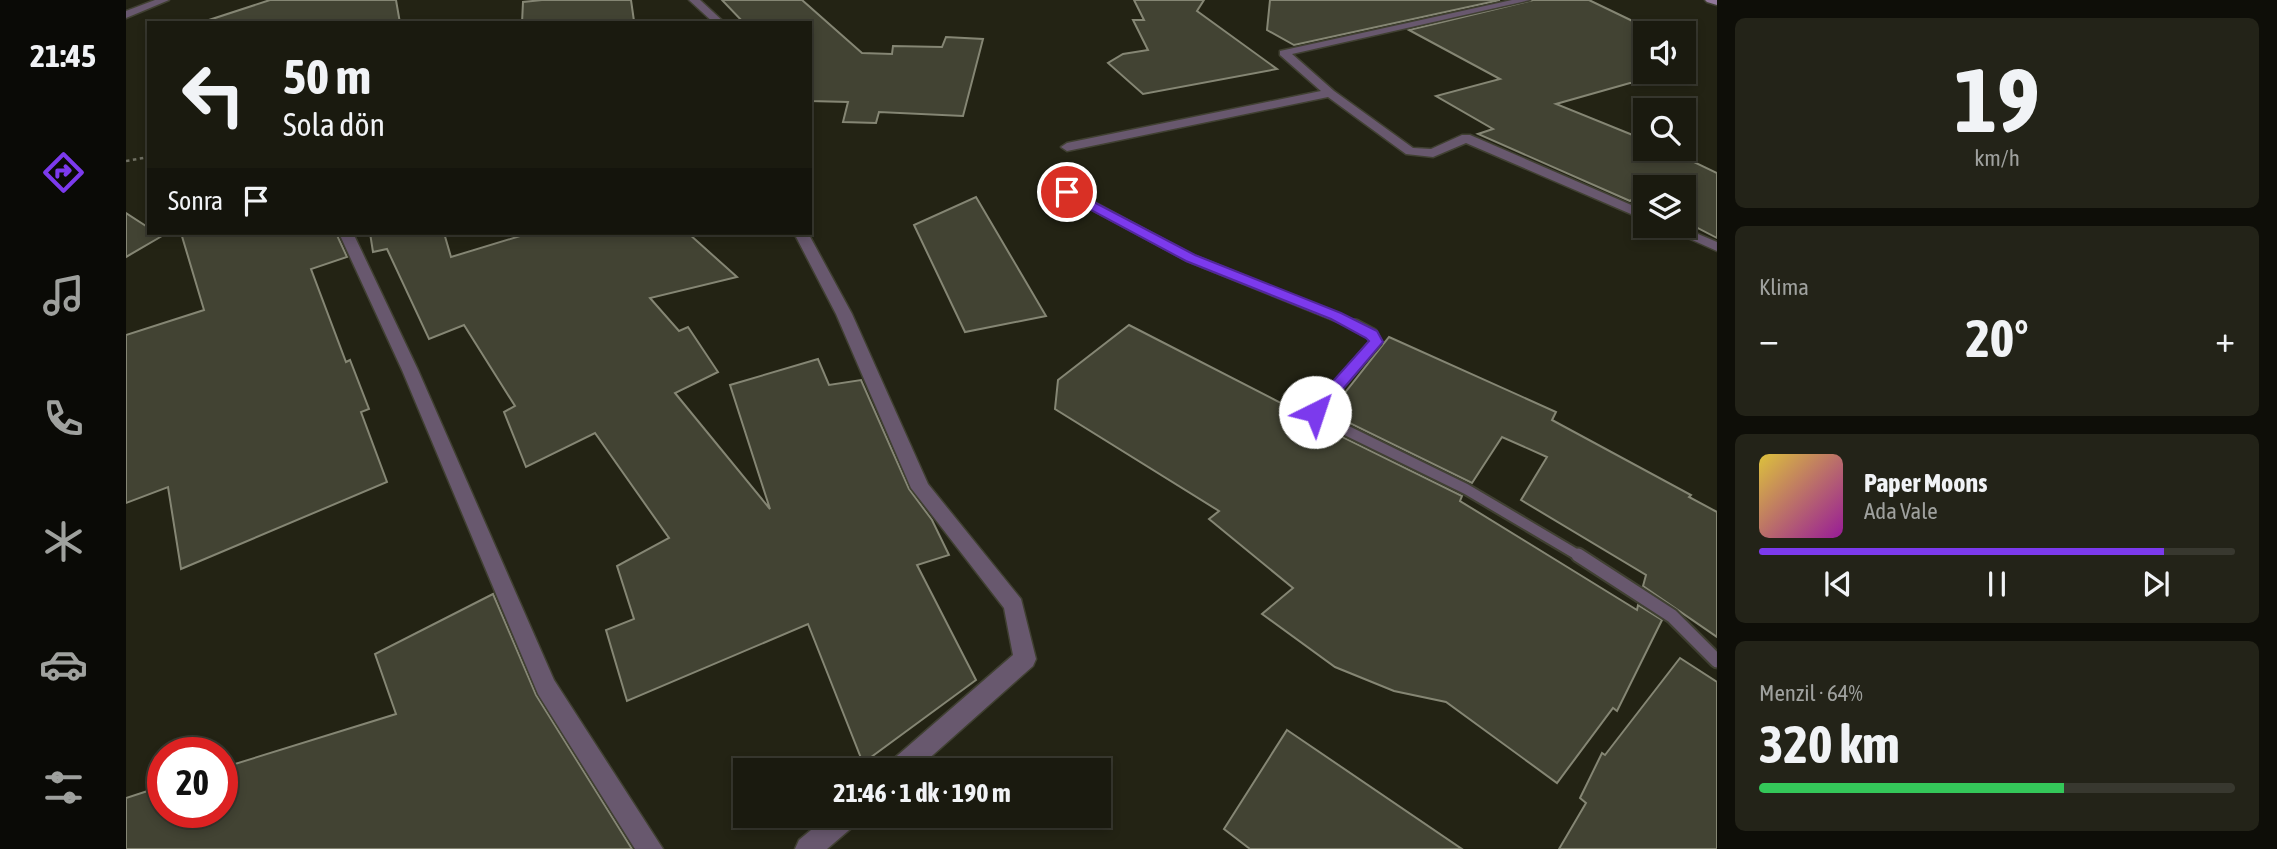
<!DOCTYPE html>
<html lang="tr">
<head>
<meta charset="utf-8">
<style>
  :root { --surface:#1a1a0f; --page:#232318; --text:#f1f3f6; --muted:#9fa19e; --line:#38382f; --accent:#7c3aed }
  body { margin:0; font-family:"Asap Condensed",sans-serif; background:var(--page); color:var(--text); height:100vh; display:flex; flex-direction:column; font-size:26px; white-space:nowrap }
  * { box-sizing:border-box; margin:0 }
  p { font-size:23px; color:var(--muted) }
  .icon { flex:none; width:38px; height:38px; fill:none; stroke:currentColor; stroke-width:2; stroke-linecap:round; stroke-linejoin:round }
  .map { position:relative; flex:1; overflow:hidden }
  .panel { display:flex; flex-direction:column; gap:18px; padding:18px; background:#0e0e08; width:560px }
  .panel>* { flex:none }
  .guide { position:absolute; left:21px; top:21px; width:665px; height:214px; border-radius:0px; box-shadow:0 4px 10px #0003,0 0 0 2px var(--line); background:#1a1a0f; color:var(--text); overflow:hidden }
  .tools { position:absolute; left:1507px; top:21px; display:grid; gap:14px }
  .tools a { display:grid; place-items:center; width:63px; height:63px; border-radius:0px; background:var(--surface); box-shadow:0 4px 10px #0003,0 0 0 2px var(--line); font-size:35px }
  .speed { position:absolute; left:21px; top:737px; display:flex; gap:14px; font-size:35px; font-weight:700; text-align:center }
  .speed>* { display:grid; place-content:center; width:91px; height:91px; border-radius:50%; background:var(--surface); box-shadow:0 4px 10px #0003,0 0 0 2px var(--line); line-height:1 }
  .speed .limit { border:10px solid #d22; background:#fff; color:#111 }
  .pin { position:absolute; display:grid; place-items:center; width:60px; height:60px; color:#fff; margin:-30px; border:4px solid #fff; border-radius:50%; box-shadow:0 2px 7px #0007 }
  .me { position:absolute; width:77px; margin:-38px; rotate:41deg; stroke-linejoin:round; filter:drop-shadow(0 0 5px #0008) }
  .turn { display:flex; align-items:center; gap:24px; height:147px; padding:0 21px; font-size:32px }
  .turn .icon { width:91px; height:91px; stroke-width:2.5 }
  .turn b { display:block; font-size:49px; line-height:60px }
  .then { display:flex; align-items:center; height:66px; padding:0 21px; background:#0003; gap:14px; font-size:26px }
  .big { font-size:52px; font-weight:700; line-height:1.1 }
  .panel .tile { flex:1; display:flex; flex-direction:column; justify-content:center; gap:10px; min-width:0; padding:0 24px; border-radius:10px; background:var(--page) }
  .panel .dial { align-items:center; gap:0 }
  .dial b { font-size:91px; line-height:1 }
  .song { display:flex; align-items:center; gap:21px }
  .cover { width:84px; height:84px; border-radius:10px; background:linear-gradient(135deg,hsl(50 70% 55%),hsl(300 70% 35%)) }
  .played { height:7px; border-radius:4px; background:linear-gradient(90deg,var(--accent) 85%,var(--line) 85%) }
  .keys { display:flex; justify-content:space-around; direction:ltr }
  .heat { display:flex; justify-content:space-between; align-items:center; font-size:38px; direction:ltr }
  .charge { height:10px; border-radius:5px; background:linear-gradient(90deg,#34c759 64%,var(--line) 0) }
  .trip { position:absolute; left:607px; top:758px; width:378px; height:70px; border-radius:0px; background:var(--surface); box-shadow:0 4px 10px #0003,0 0 0 2px var(--line); font-weight:700; line-height:70px; text-align:center }
  main { display:flex; flex:1; min-height:0 }
  .dock { display:flex; flex-direction:column; width:126px; justify-content:space-around; align-items:center; background:#0a0a06; color:var(--muted) }
  .dock .icon { width:49px; height:49px }
  .dock .current { color:var(--accent) }
  .dock b { font-size:32px; color:var(--text) }
  .map>svg:first-child { display:block }
  .building { fill:#424333; stroke:#858674; stroke-width:2 }
  .lines { fill:none; stroke-linecap:round; stroke-linejoin:round }
  .lane-far2-casing { stroke:#404032; stroke-width:11 }
  .lane-far1-casing { stroke:#404032; stroke-width:14 }
  .lane-casing { stroke:#404032; stroke-width:17 }
  .street-casing { stroke:#404032; stroke-width:3 }
  .secondary-casing { stroke:#404032; stroke-width:3 }
  .path { stroke:#6f6f62; stroke-width:2.5; stroke-dasharray:3.5 3.5; stroke-linecap:butt }
  .lane-far2 { stroke:#68586e; stroke-width:9 }
  .lane-far1 { stroke:#68586e; stroke-width:10 }
  .lane { stroke:#68586e; stroke-width:13 }
  .street { fill:#68586e; fill-rule:evenodd }
  .secondary { fill:#907799; fill-rule:evenodd }
  .route { fill:#7c3aed; stroke:#51269a; stroke-width:2 }
</style>
</head>
<body>
<main>
<nav class="dock">
<b>21:45</b>
<svg class="icon current" aria-label="directions" viewBox="0 0 24 24"><path d="M12 3l9 9-9 9-9-9zM9 14v-3h6M13 9l2 2-2 2"/></svg>
<svg class="icon" aria-label="music" viewBox="0 0 24 24"><path d="M9 18V5l10-2v13"/><circle cx="6" cy="18" r="3"/><circle cx="16" cy="16" r="3"/></svg>
<svg class="icon" aria-label="phone" viewBox="0 0 24 24"><path d="M5 4h4l2 5-3 2q2 4 5 5l2-3 5 2v4C11 20 4 13 5 4z"/></svg>
<svg class="icon" aria-label="climate" viewBox="0 0 24 24"><path d="M12 3v18M4 7l16 10M4 17L20 7"/></svg>
<svg class="icon" aria-label="car" viewBox="0 0 24 24"><path d="M5 17H2v-5l4-1 3-4h7l3 4 3 1v5h-3M9 17h6M6 11h13"/><circle cx="7" cy="17" r="2"/><circle cx="17" cy="17" r="2"/></svg>
<svg class="icon" aria-label="filters" viewBox="0 0 24 24"><path d="M4 7h16M4 17h16"/><circle cx="9" cy="7" r="2"/><circle cx="15" cy="17" r="2"/></svg>
</nav>
<div class="map">
<svg width="1591" height="849" viewBox="0 0 1591 849">
  <rect width="100%" height="100%" fill="#232314"/>
  <!-- building -->
  <g class="building">
    <path d="M144,0H270L274,23H84L83,20Z"/>
    <path d="M416,0H505L508,21L396,23L397,2Z"/>
    <path d="M596,0H676L736,53L766,54L767,46L816,47L820,37L857,39L837,116L753,112L750,123L717,122L722,102L684,101V23H618Z"/>
    <path d="M1008,0H1078L1071,11L1151,69L1017,94L982,63L997,54L1022,50L1007,20H1018Z"/>
    <path d="M1144,0H1374L1168,45L1141,30Z"/>
    <path d="M1407,0H1463L1519,27V83H1504L1430,104L1519,140V149H1541L1591,173V238L1558,221V187H1519V202L1509,197L1504,201L1352,134L1367,129L1310,96L1374,79L1283,30Z"/>
    <path d="M850,197L920,316L839,332L788,225Z"/>
    <path d="M0,213L23,228V233L36,236L0,257Z"/>
    <path d="M55,233H210L221,257L185,269L220,362L224,360L243,409L235,412L261,482L55,569L42,487L0,503V335L78,310Z"/>
    <path d="M244,233H318L325,257L404,233H562L611,277L524,298L553,331L562,327L592,372L549,393L644,509L604,385L692,359L703,385L735,380L783,489L806,520L823,555L791,565L850,680L737,763L682,624L501,701L480,630L508,619L491,566L543,538L469,433L400,467L378,412L389,406L338,325L303,339L261,249L247,252Z"/>
    <path d="M1003,325L1184,418L1190,424L1336,496L1334,501L1511,610L1512,605L1536,620L1491,711L1487,708L1431,783L1320,702L1268,691L1209,667L1136,614L1167,588L1083,519L1093,511L929,409L932,380Z"/>
    <path d="M1263,337L1430,412L1426,420L1565,495L1563,497L1591,512V637L1517,586L1520,575L1395,500L1421,457L1376,437L1346,483L1203,413Z"/>
    <path d="M367,594L410,695L506,849H0V798L37,786V812H96V768L270,714L249,654Z"/>
    <path d="M1554,658L1591,682V849H1433L1460,803L1454,798L1476,753L1479,755Z"/>
    <path d="M1161,730L1336,849H1124L1098,829Z"/>
  </g>
  <g class="lines">
    <!-- lane-far2 casing -->
    <g class="lane-far2-casing">
      <path id="lane-far2" d="M941,192L1064,258L1232,326"/>
    </g>
    <!-- lane-far1 casing -->
    <g class="lane-far1-casing">
      <path id="lane-far1" d="M1229,325L1246,334L1250,342L1189,412L1193,417L1340,489L1455,557"/>
    </g>
    <!-- lane casing -->
    <g class="lane-casing">
      <path id="lane" d="M1452,555L1546,616L1591,661"/>
    </g>
    <!-- street casing -->
    <g class="street-casing">
      <g id="street">
        <path d="M29,0H43L0,18V11Z"/>
        <path d="M563,0H574L599,23H588Z"/>
        <path d="M1386,0H1404L1166,54L1208,91L1287,148L1305,149L1336,135H1344L1519,211V220L1340,143L1307,157L1280,154L1202,97L941,151L935,147L941,143L1195,91L1154,55V51Z"/>
        <path d="M1535,226H1553L1591,242V251Z"/>
        <path d="M213,233H227L292,370L428,680L537,849H509L412,694L276,370Z"/>
        <path d="M668,233H682L726,314L802,484L895,599L910,659L907,666L790,770H760L764,762L887,655L878,608L785,488L710,314Z"/>
        <path d="M702,816H732L729,825L701,849H669L673,840Z"/>
      </g>
    </g>
    <!-- secondary casing -->
    <g class="secondary-casing">
      <path id="secondary" d="M1579,0H1591V5L1581,2Z"/>
    </g>
    <!-- path -->
    <path class="path" d="M0,161L23,157"/>
    <!-- lane-far2 -->
    <use href="#lane-far2" class="lane-far2"/>
    <!-- lane-far1 -->
    <use href="#lane-far1" class="lane-far1"/>
    <!-- lane -->
    <use href="#lane" class="lane"/>
    <!-- street -->
    <use href="#street" class="street"/>
    <!-- secondary -->
    <use href="#secondary" class="secondary"/>
  </g>
  <!-- route -->
  <path class="route" d="M941,188L1069,255L1215,313L1251,331L1257,342L1194,416H1183L1181,412L1183,408L1243,341L1240,338L1205,319L1060,261L937,195V189Z"/>
</svg>
<div class="tools">
<a><svg class="icon" aria-label="sound" viewBox="0 0 24 24"><path d="M4 9h4l5-4v14l-5-4H4zM17 9q2 3 0 6"/></svg></a>
<a><svg class="icon" aria-label="search" viewBox="0 0 24 24"><circle cx="10" cy="10" r="6"/><path d="M15 15l6 6"/></svg></a>
<a><svg class="icon" aria-label="layers" viewBox="0 0 24 24"><path d="M12 4l9 5-9 5-9-5zM3 14l9 5 9-5"/></svg></a>
</div>
<div class="speed"><div class="limit">20</div></div>
<div class="pin" style="left:941px;top:192px;background:#d93025"><svg class="icon" aria-label="arrive" viewBox="0 0 24 24"><path d="M6 21V4h12l-3 4 3 4H6"/></svg></div>
<svg class="me" style="left:1189px;top:412px" viewBox="-20 -20 40 40"><circle r="19" fill="#fff"/><path d="M0-13L10 11 0 6-10 11z" fill="#7c3aed"/></svg>
<div class="trip">21:46 · 1 dk · 190 m</div>
<div class="guide">
<div class="turn"><svg class="icon" aria-label="left" viewBox="0 0 24 24"><path d="M17 20v-9H6M10 6l-5 5 5 5"/></svg><div><b>50 m</b>Sola dön</div></div>
<div class="then">Sonra<svg class="icon" aria-label="arrive" viewBox="0 0 24 24"><path d="M6 21V4h12l-3 4 3 4H6"/></svg></div>
</div>
</div>
<section class="panel">
<div class="tile dial"><b>19</b><p>km/h</p></div>
<div class="tile"><p>Klima</p>
<div class="heat"><a>−</a><b class="big">20°</b><a>+</a></div>
</div>
<div class="tile">
<div class="song"><i class="cover"></i><div><b>Paper Moons</b><p>Ada Vale</p></div></div>
<div class="played"></div>
<div class="keys"><svg class="icon" aria-label="previous" viewBox="0 0 24 24"><path d="M18 5L8 12l10 7zM5 5v14"/></svg><svg class="icon" aria-label="pause" viewBox="0 0 24 24"><path d="M8 5v14M16 5v14"/></svg><svg class="icon" aria-label="next" viewBox="0 0 24 24"><path d="M6 5l10 7-10 7zM19 5v14"/></svg></div>
</div>
<div class="tile"><p>Menzil · 64%</p><b class="big">320 km</b><div class="charge"></div></div>
</section>
</main>
</body>
</html>
